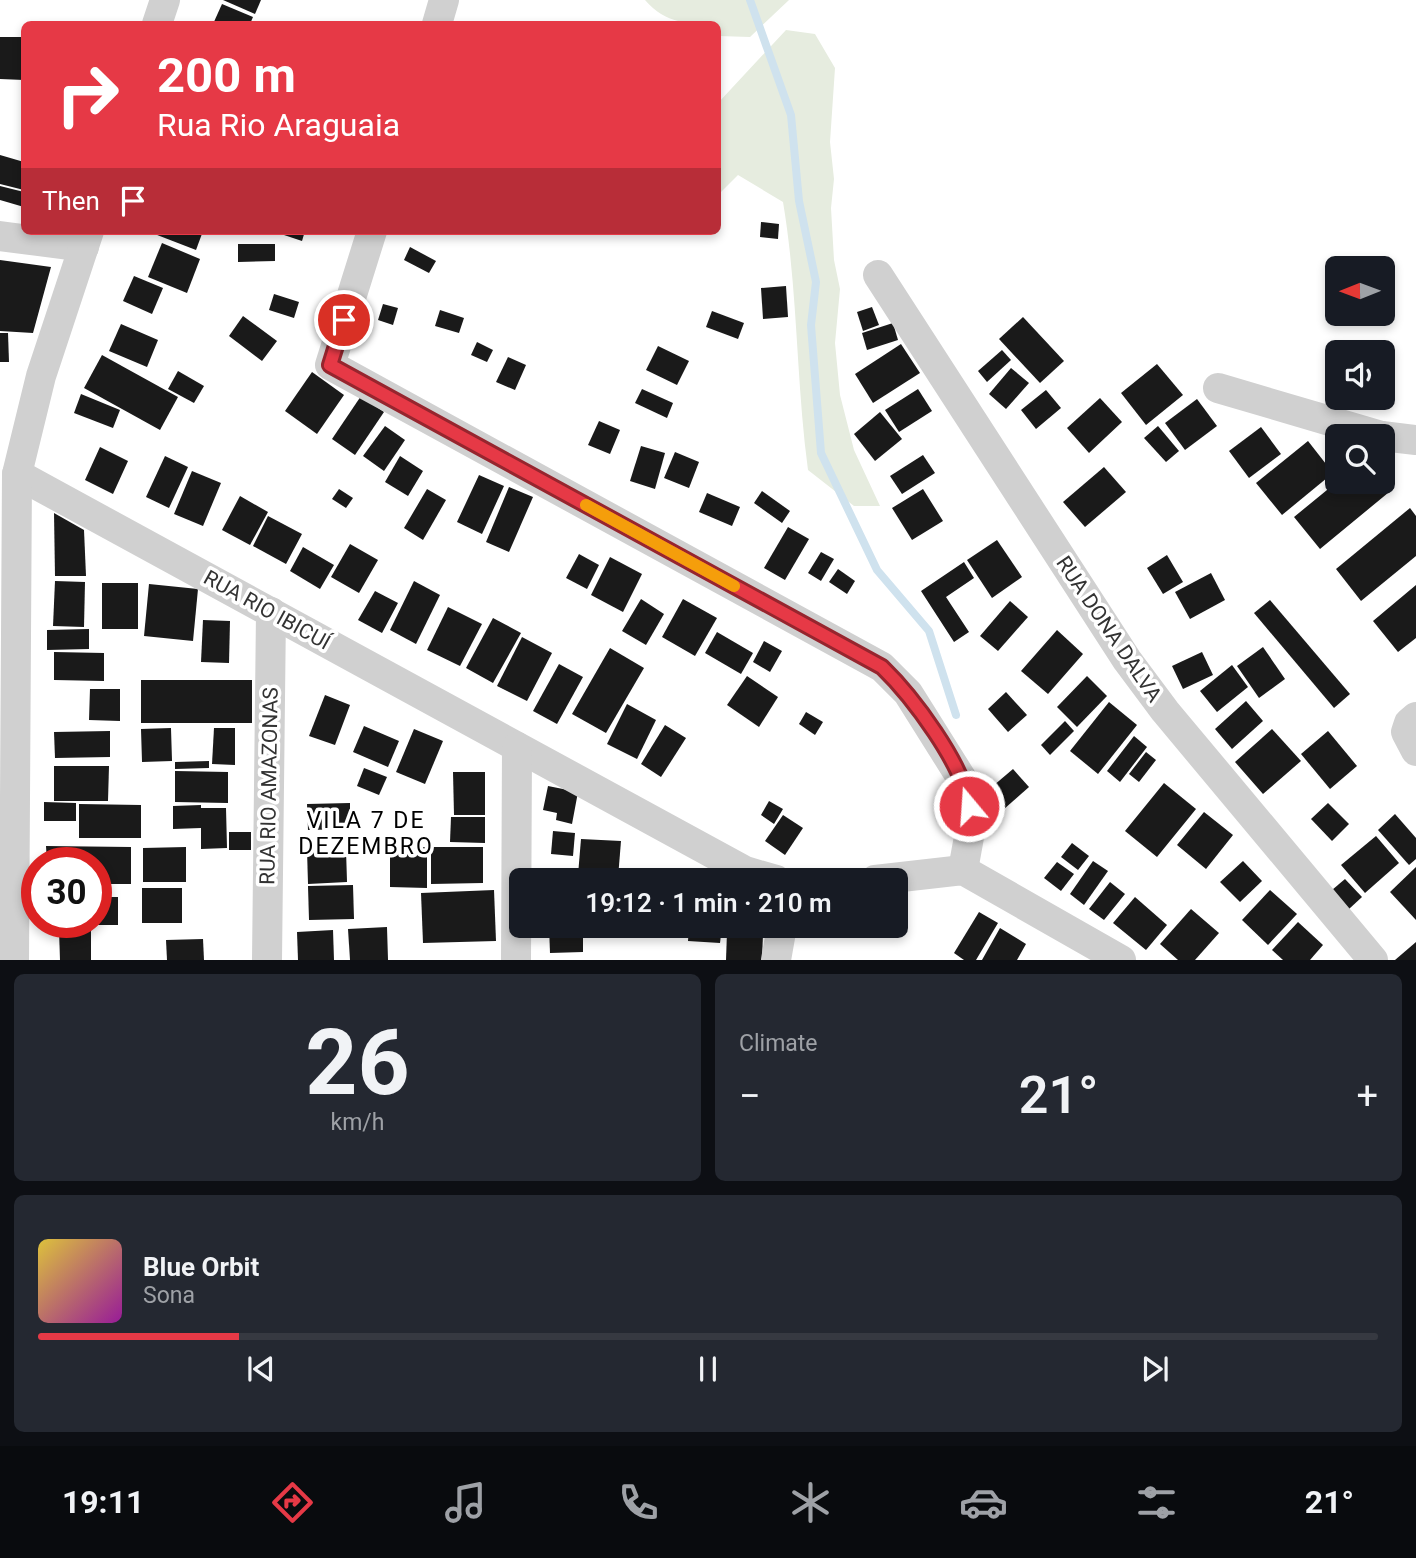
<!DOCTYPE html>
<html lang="en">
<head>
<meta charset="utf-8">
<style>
  :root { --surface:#171b24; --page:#242831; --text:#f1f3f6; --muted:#9ea1a6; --line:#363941; --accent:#e63946 }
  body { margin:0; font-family:Roboto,sans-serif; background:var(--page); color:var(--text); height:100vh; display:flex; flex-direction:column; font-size:26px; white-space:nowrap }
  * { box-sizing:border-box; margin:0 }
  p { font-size:23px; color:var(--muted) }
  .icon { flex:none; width:38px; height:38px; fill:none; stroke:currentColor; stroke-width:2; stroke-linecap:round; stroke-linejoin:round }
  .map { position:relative; height:960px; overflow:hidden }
  .sheet { display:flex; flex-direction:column; gap:14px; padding:14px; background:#0d0f14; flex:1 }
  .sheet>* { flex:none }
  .banner { position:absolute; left:21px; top:21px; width:700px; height:214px; border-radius:10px; box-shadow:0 4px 10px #0003; background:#e63946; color:#fff; overflow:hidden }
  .needle { width:46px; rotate:269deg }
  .buttons { position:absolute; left:1325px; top:256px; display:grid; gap:14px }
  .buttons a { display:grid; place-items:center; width:70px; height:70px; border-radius:10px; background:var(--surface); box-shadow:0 4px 10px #0003; font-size:35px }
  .speed { position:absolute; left:21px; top:847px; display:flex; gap:14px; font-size:35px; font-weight:700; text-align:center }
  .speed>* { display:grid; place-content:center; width:91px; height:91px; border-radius:50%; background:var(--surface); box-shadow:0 4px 10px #0003; line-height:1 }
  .speed .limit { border:10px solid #d22; background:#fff; color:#111 }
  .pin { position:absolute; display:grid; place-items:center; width:60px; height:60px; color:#fff; margin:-30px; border:4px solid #fff; border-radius:50%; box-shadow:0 2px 7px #0007 }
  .me { position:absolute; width:77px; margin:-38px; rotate:342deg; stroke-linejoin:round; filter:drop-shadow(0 0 5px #0008) }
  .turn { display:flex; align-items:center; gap:24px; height:147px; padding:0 21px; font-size:32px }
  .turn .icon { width:91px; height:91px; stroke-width:2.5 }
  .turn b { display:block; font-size:49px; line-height:60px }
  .then { display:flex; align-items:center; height:66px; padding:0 21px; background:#0003; gap:14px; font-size:26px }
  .big { font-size:52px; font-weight:600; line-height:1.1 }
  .sheet .tile { flex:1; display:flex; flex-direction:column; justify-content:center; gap:10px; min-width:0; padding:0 24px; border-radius:10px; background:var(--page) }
  .sheet .dial { align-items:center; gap:0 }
  .dial b { font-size:91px; line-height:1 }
  .song { display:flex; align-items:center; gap:21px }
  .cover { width:84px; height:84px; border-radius:10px; background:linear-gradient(135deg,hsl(50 70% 55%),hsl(300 70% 35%)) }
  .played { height:7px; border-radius:4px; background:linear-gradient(90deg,var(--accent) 15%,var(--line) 15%) }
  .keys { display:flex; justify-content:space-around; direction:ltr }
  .heat { display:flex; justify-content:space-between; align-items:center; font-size:38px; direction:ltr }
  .sheet .tiles { flex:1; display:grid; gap:14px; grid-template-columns:1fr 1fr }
  .tile:last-child { grid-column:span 2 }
  .trip { position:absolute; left:509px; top:868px; width:399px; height:70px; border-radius:10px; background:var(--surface); box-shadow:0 4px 10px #0003; font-weight:600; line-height:70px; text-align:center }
  .dock { display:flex; height:112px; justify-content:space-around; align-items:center; background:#090b0e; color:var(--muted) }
  .dock .icon { width:49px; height:49px }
  .dock .on { color:var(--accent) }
  .dock b { font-size:32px; color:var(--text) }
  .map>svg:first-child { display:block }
  .green { fill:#e6ecdf }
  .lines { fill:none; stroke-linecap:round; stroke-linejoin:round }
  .stream { stroke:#cfe2ee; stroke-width:8 }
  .building { fill:#1a1a1a }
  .minor { stroke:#d0d0d0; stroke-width:30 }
  .route-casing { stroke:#96252e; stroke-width:18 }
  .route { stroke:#e63946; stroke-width:12 }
  .slow { stroke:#f59e0b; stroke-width:12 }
  .labels { text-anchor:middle; stroke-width:7; stroke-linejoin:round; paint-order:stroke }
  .street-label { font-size:21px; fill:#333; stroke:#fff }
  .neighbourhood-label { font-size:23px; letter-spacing:2px; fill:#000; stroke:#fff }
</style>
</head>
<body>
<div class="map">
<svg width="1416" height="960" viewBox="0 0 1416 960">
  <rect width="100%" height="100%" fill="#fff"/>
  <!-- green -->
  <g class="green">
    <path d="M645,0H789L750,37L718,36V24C688,24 666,24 645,0Z"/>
    <path d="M786,30L815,34L835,68L830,142L834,179L831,208L834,260L840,289L835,343L840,395L854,450L880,506H854L808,470C796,381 798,291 783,202L738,175L718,195V103Z"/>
  </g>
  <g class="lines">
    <!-- stream -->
    <path class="stream" d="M750,0L791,115L799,201L816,282L811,325L821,453L877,570L929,631L956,715"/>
  </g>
  <!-- building -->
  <g class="building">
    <path d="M223,0H261L255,14Z"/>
    <path d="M222,4L253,17L250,24H213Z"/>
    <path d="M0,37H24V80L0,79Z"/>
    <path d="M0,155L24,162V190L0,184Z"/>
    <path d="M0,186L24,192V207L0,200Z"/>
    <path d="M761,222L779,224L778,239L760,237Z"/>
    <path d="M153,231H203L196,250L152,233Z"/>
    <path d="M272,231H305L302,241Z"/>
    <path d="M162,243L200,259L187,293L148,277Z"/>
    <path d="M238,244H275V261L238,262Z"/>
    <path d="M410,247L436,261L429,273L404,260Z"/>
    <path d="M0,260L51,267L33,333L0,331Z"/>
    <path d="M134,276L163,288L152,314L123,301Z"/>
    <path d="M786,286L788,317L763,319L761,288Z"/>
    <path d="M274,294L299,302L294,318L269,310Z"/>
    <path d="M383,304L398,308L393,325L378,320Z"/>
    <path d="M872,307L879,325L863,331L857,312Z"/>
    <path d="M440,310L464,318L459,333L435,326Z"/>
    <path d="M712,311L744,323L738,339L706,327Z"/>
    <path d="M243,316L277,341L262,361L229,336Z"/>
    <path d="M1023,317L1064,361L1040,383L999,339Z"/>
    <path d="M893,323L898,340L867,350L862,333Z"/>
    <path d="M121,324L158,340L147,367L109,351Z"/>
    <path d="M0,333H8L9,362H0Z"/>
    <path d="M477,342L493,350L487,362L471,355Z"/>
    <path d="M901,344L920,373L873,403L855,374Z"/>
    <path d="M658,346L689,361L677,385L646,370Z"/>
    <path d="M1002,350L1011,360L987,382L978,371Z"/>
    <path d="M102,355L178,397L160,430L84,388Z"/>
    <path d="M508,357L526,365L515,390L496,382Z"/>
    <path d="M1157,364L1183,395L1146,425L1121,393Z"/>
    <path d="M1011,368L1029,383L1006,409L989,394Z"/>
    <path d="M178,371L204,386L194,403L168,389Z"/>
    <path d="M312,372L344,395L317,434L285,411Z"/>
    <path d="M642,389L673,403L667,418L635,403Z"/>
    <path d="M918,389L932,411L899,432L885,410Z"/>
    <path d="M1046,390L1061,408L1036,429L1021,410Z"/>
    <path d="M81,394L120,410L113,428L74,413Z"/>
    <path d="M361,396L384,412L355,455L332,439Z"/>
    <path d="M1100,398L1122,422L1089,453L1067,428Z"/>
    <path d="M1197,399L1217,426L1185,450L1165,423Z"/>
    <path d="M880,412L902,439L875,461L854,434Z"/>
    <path d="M599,421L620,430L610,454L588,445Z"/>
    <path d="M385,426L405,440L384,471L363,456Z"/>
    <path d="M1158,426L1179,451L1166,462L1144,438Z"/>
    <path d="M1261,427L1281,454L1249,478L1229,451Z"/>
    <path d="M1308,441L1333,473L1282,515L1256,483Z"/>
    <path d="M641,446L665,453L655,489L630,481Z"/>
    <path d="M100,447L128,461L113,494L85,480Z"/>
    <path d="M675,452L699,462L689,488L664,478Z"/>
    <path d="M923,455L935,473L902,494L890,476Z"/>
    <path d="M165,456L188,467L169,508L146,497Z"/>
    <path d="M400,456L423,471L408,496L385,482Z"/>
    <path d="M1104,467L1126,492L1085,527L1063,502Z"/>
    <path d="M192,471L221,483L203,526L174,514Z"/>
    <path d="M1382,474L1394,488L1320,549L1294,517L1338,481H1382Z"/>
    <path d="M479,475L504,486L482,534L457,522Z"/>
    <path d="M509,487L533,497L509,552L486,542Z"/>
    <path d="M339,489L353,498L346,508L332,499Z"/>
    <path d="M427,489L446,500L423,540L404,528Z"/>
    <path d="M923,489L943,521L912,540L892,508Z"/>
    <path d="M762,491L790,511L782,523L754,503Z"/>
    <path d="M707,493L740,507L732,526L699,512Z"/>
    <path d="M240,496L268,512L250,545L222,530Z"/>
    <path d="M1410,508L1416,516V556L1361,601L1336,569Z"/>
    <path d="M54,513L84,530L86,576H55Z"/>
    <path d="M268,516L302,534L286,564L253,546Z"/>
    <path d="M788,527L809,539L785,580L764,568Z"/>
    <path d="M997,540L1022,577L992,598L967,560Z"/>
    <path d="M350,544L378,560L359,593L331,577Z"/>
    <path d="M303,547L334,565L320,589L290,571Z"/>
    <path d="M821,552L834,559L821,581L808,573Z"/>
    <path d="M579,554L599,565L587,589L566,578Z"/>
    <path d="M1167,555L1183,582L1163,594L1147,568Z"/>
    <path d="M610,557L642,574L623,612L591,595Z"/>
    <path d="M964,562L974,578L946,597L969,632L954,642L921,591Z"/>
    <path d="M838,569L855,581L847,594L829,582Z"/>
    <path d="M1211,573L1225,600L1190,619L1175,592Z"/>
    <path d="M55,581L85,582L84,627L53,626Z"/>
    <path d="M414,581L440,595L416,644L390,630Z"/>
    <rect x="102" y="583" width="36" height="46"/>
    <path d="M149,584L198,589L193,641L144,636Z"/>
    <path d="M1416,585V638L1398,652L1373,621Z"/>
    <path d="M375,591L398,603L382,633L358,620Z"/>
    <path d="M641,599L664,614L646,645L622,631Z"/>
    <path d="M683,599L717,618L695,656L662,637Z"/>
    <path d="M1270,600L1350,694L1334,708L1254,613Z"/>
    <path d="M1010,601L1028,617L998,651L980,636Z"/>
    <path d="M448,607L482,624L460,666L427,650Z"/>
    <path d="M493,618L521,633L493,683L466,668Z"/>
    <path d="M203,620L230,621L229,663L201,662Z"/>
    <path d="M89,629V649L47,650V630Z"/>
    <path d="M1057,630L1083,654L1048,694L1021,671Z"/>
    <path d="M717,632L753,653L741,674L705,653Z"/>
    <path d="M522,637L552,653L527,701L497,686Z"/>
    <path d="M764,641L782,651L770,672L753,662Z"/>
    <path d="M1263,647L1285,679L1259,698L1237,666Z"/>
    <path d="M610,648L644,668L606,733L572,714Z"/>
    <path d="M54,652L104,653V681L54,680Z"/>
    <path d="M1202,652L1213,675L1183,689L1172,666Z"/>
    <path d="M559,664L583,677L557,724L533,711Z"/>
    <path d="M1232,665L1248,687L1217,712L1200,691Z"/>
    <path d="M747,676L778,697L759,727L727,705Z"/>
    <path d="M1087,676L1107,696L1077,727L1057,707Z"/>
    <rect x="141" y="680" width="111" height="43"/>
    <path d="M90,689H120V721L89,720Z"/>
    <path d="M1006,692L1027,715L1008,732L988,709Z"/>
    <path d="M325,695L350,705L335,745L309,736Z"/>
    <path d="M1246,701L1263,721L1232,749L1215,729Z"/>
    <path d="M1109,702L1137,725L1098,774L1070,751Z"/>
    <path d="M627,704L656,720L637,759L607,744Z"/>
    <path d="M806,712L823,722L815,735L799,724Z"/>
    <path d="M1065,721L1074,731L1050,755L1041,745Z"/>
    <path d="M665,725L686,738L661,777L641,764Z"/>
    <path d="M364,726L399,741L388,767L353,752Z"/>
    <path d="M171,728L172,761L142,762L141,729Z"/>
    <path d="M214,728H235V765L212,764Z"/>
    <path d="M414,729L443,741L425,784L396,772Z"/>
    <path d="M1272,729L1301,761L1263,794L1235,762Z"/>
    <path d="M110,731V757L55,758L54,732Z"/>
    <path d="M1328,731L1357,766L1330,789L1301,754Z"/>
    <path d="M1134,736L1147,747L1120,782L1107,771Z"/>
    <path d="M1146,752L1156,760L1139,782L1129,774Z"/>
    <path d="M209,761V768L175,769V762Z"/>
    <path d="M54,766H109L108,801H54Z"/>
    <path d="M364,768L387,777L379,795L357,786Z"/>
    <path d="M1013,769L1029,787L996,816L980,797Z"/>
    <path d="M175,771L228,772V803L175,802Z"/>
    <path d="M453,772H485V815H454Z"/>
    <path d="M1164,783L1196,809L1157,857L1125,831Z"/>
    <path d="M548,786L578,792L572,824L556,820L557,813L543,810Z"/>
    <path d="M769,801L783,809L774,824L761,815Z"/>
    <path d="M44,802L76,803V821H44Z"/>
    <path d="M350,803V829L308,830L307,804Z"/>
    <path d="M1328,803L1349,824L1332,841L1311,819Z"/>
    <path d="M79,804L141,805V838H79Z"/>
    <path d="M201,805V808H226L227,848L201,849V828L173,829V806Z"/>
    <path d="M1204,812L1233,835L1206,869L1177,845Z"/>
    <path d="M1395,814L1416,838V859L1409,865L1378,830Z"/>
    <path d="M783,815L803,828L785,855L765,841Z"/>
    <path d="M451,817H485V843L450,842Z"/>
    <path d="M553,831L575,833L573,856L551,854Z"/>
    <rect x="229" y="832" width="22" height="18"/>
    <path d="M1376,836L1399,863L1365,893L1341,865Z"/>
    <path d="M581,839L621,841L618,878L578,875Z"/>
    <path d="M1072,843L1089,856L1078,870L1061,857Z"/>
    <path d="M46,846L131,847V884H96V863H47Z"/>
    <path d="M186,847V882H143V848Z"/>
    <path d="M427,847V888L390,887V848Z"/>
    <path d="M431,847H483V883L431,884Z"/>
    <path d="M346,849L347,882L308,884L307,850Z"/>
    <path d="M1093,861L1108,871L1084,905L1070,894Z"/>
    <path d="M1243,861L1262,881L1240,902L1220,882Z"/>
    <path d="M1057,862L1074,874L1061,891L1044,878Z"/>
    <path d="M1416,867V920L1390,892Z"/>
    <path d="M654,871L685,872V880H654Z"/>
    <path d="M1345,879L1362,897L1349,909L1332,890Z"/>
    <path d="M1110,882L1125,894L1104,920L1089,909Z"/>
    <path d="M353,885L354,919L309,920L308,886Z"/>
    <rect x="142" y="888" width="40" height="35"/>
    <path d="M494,890L496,941L423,943L421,893Z"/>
    <path d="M1270,890L1297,914L1268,945L1242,920Z"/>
    <path d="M96,897H118V925H50V922H96Z"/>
    <path d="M1135,897L1167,925L1146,950L1113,923Z"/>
    <path d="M1191,909L1219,933L1195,960H1178L1160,944Z"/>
    <path d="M979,912L998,923L976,960H964L954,953Z"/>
    <path d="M1298,922L1323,945L1310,960H1283L1272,950Z"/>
    <path d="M549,926H583V952L550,953Z"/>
    <path d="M689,926H722L720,943L688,941Z"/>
    <path d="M387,927L388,960H350L348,929Z"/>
    <path d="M1000,928L1026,944L1017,960H982Z"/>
    <path d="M59,930H91V960H60Z"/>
    <path d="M333,930L334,960H298L297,932Z"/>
    <path d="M727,932L763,934L762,960H726Z"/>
    <path d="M203,939L204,960H167L166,940Z"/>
    <path d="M1416,942V960H1395Z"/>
  </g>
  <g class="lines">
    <!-- minor -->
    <g class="minor">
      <path d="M157,24L165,0"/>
      <path d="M437,24L444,0"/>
      <path d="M372,231L330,365L882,667L908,693L967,787L971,826L963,870"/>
      <path d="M0,236L84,247"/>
      <path d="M878,275L1127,660L1165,711L1373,960"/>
      <path d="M1218,388L1381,436"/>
      <path d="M1382,436L1416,440"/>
      <path d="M17,474L745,871L776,880"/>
      <path d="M1416,717L1409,723L1406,732L1416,751"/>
      <path d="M875,880L963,870L1121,960"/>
      <path d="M14,960L17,474L41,376L89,231"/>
      <path d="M267,960L271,612"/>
      <path d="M516,960L517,747"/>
      <path d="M776,960L782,926"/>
    </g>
  </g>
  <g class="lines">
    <!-- route casing -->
    <g class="route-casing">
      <path id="route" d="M344,320L330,365L882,667C912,696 964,765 969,806"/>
    </g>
    <!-- route -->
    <use href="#route" class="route"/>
    <!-- slow -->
    <path class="slow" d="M586,505L734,586"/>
  </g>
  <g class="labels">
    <!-- street labels -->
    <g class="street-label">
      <text transform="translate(267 610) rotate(29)" y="7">RUA RIO IBICUÍ</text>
      <text transform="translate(1109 629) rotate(56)" y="7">RUA DONA DALVA</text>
      <text transform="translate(269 786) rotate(-89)" y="7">RUA RIO AMAZONAS</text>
    </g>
    <!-- neighbourhood labels -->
    <g class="neighbourhood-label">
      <text x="366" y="828">VILA 7 DE<tspan x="366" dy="26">DEZEMBRO</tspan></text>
    </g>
  </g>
</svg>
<div class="buttons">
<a><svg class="needle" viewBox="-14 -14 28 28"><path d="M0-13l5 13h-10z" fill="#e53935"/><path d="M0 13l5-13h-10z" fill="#9ea1a6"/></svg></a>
<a><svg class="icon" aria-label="sound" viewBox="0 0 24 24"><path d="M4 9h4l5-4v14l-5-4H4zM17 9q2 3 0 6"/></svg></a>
<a><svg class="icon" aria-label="search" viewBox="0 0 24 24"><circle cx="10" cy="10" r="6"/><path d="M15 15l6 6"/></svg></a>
</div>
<div class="speed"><div class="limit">30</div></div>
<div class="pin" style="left:344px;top:320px;background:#d93025"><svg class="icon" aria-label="arrive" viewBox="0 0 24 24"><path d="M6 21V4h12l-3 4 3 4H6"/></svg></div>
<svg class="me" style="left:969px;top:806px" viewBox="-20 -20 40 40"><circle r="17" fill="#e63946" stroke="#fff" stroke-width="3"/><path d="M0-11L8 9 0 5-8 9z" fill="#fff"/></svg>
<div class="trip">19:12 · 1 min · 210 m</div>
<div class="banner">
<div class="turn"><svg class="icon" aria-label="right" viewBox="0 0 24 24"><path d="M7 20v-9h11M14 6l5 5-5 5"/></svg><div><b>200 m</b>Rua Rio Araguaia</div></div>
<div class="then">Then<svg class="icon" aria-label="arrive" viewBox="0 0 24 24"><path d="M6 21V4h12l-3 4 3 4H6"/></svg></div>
</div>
</div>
<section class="sheet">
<div class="tiles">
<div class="tile dial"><b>26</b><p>km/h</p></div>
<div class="tile"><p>Climate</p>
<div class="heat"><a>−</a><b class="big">21°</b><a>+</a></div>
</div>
<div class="tile">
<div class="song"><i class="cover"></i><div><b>Blue Orbit</b><p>Sona</p></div></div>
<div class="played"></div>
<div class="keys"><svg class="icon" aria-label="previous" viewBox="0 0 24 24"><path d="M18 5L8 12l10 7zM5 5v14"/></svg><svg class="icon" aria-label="pause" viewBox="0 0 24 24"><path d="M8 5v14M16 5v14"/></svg><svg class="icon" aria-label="next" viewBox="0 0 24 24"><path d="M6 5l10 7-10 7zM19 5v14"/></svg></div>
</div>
</div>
</section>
<nav class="dock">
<b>19:11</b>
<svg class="icon on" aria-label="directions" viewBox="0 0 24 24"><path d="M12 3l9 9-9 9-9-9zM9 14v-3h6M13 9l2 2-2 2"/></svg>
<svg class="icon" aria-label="music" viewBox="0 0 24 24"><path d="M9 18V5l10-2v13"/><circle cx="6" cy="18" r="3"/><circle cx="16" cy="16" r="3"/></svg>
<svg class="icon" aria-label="phone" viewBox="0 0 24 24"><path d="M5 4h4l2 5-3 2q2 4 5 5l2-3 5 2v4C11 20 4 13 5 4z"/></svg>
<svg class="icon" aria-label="climate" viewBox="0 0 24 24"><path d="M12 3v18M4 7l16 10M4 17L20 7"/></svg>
<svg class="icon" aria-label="car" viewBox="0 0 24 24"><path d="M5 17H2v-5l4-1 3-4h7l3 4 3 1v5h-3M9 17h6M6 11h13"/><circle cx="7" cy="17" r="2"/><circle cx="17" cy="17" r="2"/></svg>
<svg class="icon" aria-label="filters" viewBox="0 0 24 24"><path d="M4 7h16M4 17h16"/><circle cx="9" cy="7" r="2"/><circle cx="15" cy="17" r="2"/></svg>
<b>21°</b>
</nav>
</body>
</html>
